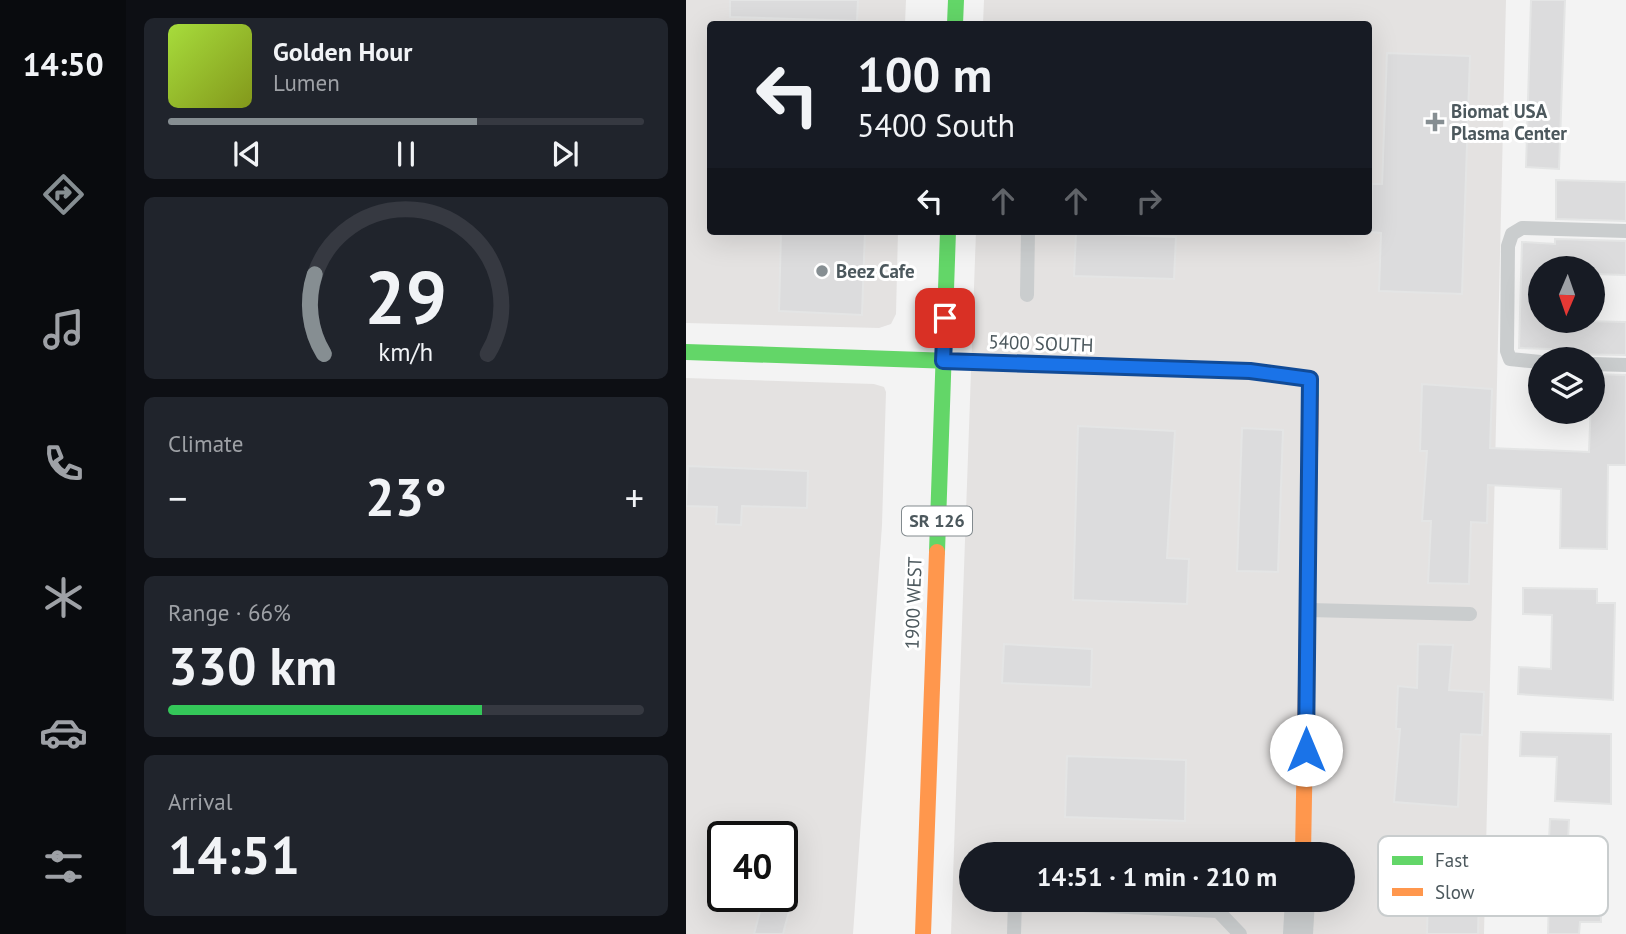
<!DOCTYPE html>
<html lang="en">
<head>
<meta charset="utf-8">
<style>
  :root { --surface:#171b24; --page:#20242c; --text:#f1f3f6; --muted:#9ea1a6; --line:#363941; --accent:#868e92 }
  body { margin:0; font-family:"PT Sans",sans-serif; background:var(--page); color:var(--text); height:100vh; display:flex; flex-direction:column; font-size:26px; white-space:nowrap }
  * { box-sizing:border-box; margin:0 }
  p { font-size:23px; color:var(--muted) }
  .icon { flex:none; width:38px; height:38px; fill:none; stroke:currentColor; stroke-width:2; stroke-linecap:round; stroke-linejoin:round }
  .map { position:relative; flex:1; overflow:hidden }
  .drawer { display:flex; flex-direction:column; gap:18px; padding:18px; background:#0d0f14; width:560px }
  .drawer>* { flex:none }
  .banner { position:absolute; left:21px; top:21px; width:665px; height:214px; border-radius:7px; box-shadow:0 7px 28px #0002; background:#171b24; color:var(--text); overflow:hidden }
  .needle { width:46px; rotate:182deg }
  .controls { position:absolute; left:842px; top:256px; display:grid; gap:14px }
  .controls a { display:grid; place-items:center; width:77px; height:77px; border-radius:50%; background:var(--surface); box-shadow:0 7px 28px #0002; font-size:35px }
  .speed { position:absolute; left:21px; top:821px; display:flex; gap:14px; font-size:35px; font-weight:700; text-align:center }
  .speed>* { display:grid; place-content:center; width:91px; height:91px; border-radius:50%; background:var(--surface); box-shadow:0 7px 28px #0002; line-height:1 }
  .speed .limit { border:4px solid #111; border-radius:10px; background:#fff; color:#111 }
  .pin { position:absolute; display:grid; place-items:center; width:60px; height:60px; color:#fff; margin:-30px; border-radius:14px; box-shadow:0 4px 10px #0006 }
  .me { position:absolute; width:77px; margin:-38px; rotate:0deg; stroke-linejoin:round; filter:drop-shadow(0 0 5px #0008) }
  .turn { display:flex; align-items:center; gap:24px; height:147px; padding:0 35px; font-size:32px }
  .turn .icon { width:91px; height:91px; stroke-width:2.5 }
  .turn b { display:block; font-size:49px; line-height:60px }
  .lanes { display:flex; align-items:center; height:66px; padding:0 35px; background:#0003; justify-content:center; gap:35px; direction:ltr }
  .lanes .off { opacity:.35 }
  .big { font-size:52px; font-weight:800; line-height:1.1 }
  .drawer .tile { flex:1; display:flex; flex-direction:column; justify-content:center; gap:10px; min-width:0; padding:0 24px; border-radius:10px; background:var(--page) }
  .drawer .dial { align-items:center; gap:0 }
  .dial svg { height:182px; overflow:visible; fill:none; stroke:var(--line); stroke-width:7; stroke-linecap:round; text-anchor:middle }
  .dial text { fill:var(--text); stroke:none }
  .song { display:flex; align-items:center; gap:21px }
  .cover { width:84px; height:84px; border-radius:10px; background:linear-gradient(135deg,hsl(80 70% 55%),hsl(70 70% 35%)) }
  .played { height:7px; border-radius:4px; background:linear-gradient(90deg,var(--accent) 65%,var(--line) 65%) }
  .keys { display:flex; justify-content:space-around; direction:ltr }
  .heat { display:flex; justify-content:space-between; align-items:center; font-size:38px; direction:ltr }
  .charge { height:10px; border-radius:5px; background:linear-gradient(90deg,#34c759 66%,var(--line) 0) }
  .trip { position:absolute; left:273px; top:842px; width:396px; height:70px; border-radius:35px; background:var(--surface); box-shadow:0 7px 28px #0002; font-weight:800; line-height:70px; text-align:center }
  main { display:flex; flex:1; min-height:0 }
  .tabs { display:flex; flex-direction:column; width:126px; justify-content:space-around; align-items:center; background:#090b0e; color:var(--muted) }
  .tabs .icon { width:49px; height:49px }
  .tabs .on { color:var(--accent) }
  .tabs b { font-size:32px; color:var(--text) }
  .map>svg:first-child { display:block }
  .commercial { fill:#e4e2e1; fill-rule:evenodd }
  .building { fill:#dcdcdd; stroke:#e4e5e5; stroke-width:2 }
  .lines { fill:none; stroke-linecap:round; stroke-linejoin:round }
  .lane { stroke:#cacdce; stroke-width:14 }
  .street { stroke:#cacdce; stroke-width:30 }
  .fast { stroke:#63d668; stroke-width:16 }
  .slow { stroke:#ff974d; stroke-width:16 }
  .route-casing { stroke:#114b97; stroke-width:18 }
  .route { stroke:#1a73e8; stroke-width:12 }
  .poi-dot { fill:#868e92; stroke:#fff; stroke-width:2.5 }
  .labels { text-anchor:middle; stroke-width:6; stroke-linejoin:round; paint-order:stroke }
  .shield { fill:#fff; stroke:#828a8e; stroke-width:2 }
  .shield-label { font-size:18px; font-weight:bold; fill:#4c585d }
  .poi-label { font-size:19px; font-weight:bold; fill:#4c585d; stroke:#fff; text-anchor:start }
  .street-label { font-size:19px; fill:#4c585d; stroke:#fff }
  .key { fill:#fff; stroke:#c9cdce; stroke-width:2 }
  .key-label { font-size:19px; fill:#4c585d }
</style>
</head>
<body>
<main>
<nav class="tabs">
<b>14:50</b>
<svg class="icon on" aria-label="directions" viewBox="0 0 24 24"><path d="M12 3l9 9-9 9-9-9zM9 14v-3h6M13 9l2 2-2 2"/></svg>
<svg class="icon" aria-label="music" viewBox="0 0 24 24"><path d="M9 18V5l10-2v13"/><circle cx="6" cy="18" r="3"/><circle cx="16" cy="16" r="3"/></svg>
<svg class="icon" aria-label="phone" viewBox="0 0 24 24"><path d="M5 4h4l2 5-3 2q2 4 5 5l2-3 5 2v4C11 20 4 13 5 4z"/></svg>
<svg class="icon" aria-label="climate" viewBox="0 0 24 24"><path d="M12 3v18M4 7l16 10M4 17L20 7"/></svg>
<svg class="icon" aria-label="car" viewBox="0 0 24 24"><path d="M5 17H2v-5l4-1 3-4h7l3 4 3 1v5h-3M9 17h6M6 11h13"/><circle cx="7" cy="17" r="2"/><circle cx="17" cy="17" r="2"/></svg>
<svg class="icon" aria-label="filters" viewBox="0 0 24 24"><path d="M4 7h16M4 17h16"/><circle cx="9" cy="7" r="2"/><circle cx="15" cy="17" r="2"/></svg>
</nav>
<section class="drawer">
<div class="tile">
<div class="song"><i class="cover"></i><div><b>Golden Hour</b><p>Lumen</p></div></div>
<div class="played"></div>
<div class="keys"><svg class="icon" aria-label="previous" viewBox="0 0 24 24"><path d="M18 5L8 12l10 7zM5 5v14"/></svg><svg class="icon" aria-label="pause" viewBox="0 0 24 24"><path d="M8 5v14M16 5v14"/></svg><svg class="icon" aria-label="next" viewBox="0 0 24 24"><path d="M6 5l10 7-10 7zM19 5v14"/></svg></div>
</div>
<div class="tile dial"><svg viewBox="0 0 100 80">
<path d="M14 69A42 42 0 1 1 86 69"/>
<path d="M14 69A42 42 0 0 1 10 34" stroke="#868e92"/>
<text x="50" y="56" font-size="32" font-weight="700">29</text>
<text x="50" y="72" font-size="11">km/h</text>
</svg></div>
<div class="tile"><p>Climate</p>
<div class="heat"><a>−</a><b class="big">23°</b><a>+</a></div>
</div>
<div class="tile"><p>Range · 66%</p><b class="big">330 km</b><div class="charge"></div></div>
<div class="tile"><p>Arrival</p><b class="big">14:51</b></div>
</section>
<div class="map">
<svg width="940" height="934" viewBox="0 0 940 934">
  <rect width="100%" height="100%" fill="#f3f3f3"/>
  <!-- commercial -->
  <g class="commercial">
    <path d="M0,0H220L219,24H24V231H212L210,314L205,324L193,328L0,323Z"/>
    <path d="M298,0H820L798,934H265L290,231H682V24H297ZM285,854H656V900H285Z"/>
    <path d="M0,378L188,384L198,387L200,392L196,525L167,934H0ZM37,836H96V896H37Z"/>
  </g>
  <!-- building -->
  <g class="building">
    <path d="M44,0H172L171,21L44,17Z"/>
    <path d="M845,0H879L873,169L840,167Z"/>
    <path d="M701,53L784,56L776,294L693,291L695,233L684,232L686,184H696Z"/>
    <path d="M870,180L940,182V221L870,219Z"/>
    <path d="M95,231H179L176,315L93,311Z"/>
    <path d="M390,233L490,237L488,279L388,276Z"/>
    <path d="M869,239L940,241V275L906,274V268H854V320L940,322V355L865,354V349L833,348L836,242L869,244Z"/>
    <path d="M906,374L940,375V465H922L921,549L874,548L875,489L802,485L801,523L785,522L783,584L742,583L745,521H736L741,451H734L736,384L806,389L804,448L903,452Z"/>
    <path d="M392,426L489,431L481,558L503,559L501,604L387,600Z"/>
    <path d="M556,428L597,430L592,572L551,571Z"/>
    <path d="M2,466L122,471L121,508L56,506L55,525L30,524L31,507L0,506Z"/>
    <path d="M837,588L911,589V603H929L927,700L832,694L833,667L865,669L866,615L837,614Z"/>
    <path d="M318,644L406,649L405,687L316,683Z"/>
    <path d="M732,644L767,645L763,690L798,692L796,735L775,734L772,807L708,802L714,729H710L712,686L731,688Z"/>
    <path d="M835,732L925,734V804L869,801L871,757L834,756Z"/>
    <path d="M381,756L500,760L499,821L379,817Z"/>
    <path d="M864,819L883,820L882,841H914L915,922H894L893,934H862L863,897H881V859L842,858V840H863Z"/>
    <path d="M742,891L793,893L792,934H741Z"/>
    <path d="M78,896H107L97,934H68Z"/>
  </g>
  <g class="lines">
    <!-- lane -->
    <g class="lane">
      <path d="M341,295L342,231"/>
      <path d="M854,362L824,359L821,351L822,246L826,234L836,228L940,231"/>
      <path d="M906,364L940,365"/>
      <path d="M623,610L784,614"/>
      <path d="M329,902L532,911L554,934"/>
      <path d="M328,934L329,900"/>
    </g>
    <!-- street -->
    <path class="street" d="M612,934L614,900"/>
    <!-- fast -->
    <g class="fast">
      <path d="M269,24L270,0"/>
      <path d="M0,352L564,371L624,379L625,398"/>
      <path d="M251,552L262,231"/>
    </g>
    <!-- slow -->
    <g class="slow">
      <path d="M617,854L625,398"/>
      <path d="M237,934L251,552"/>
    </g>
  </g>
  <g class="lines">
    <!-- route casing -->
    <g class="route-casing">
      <path id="route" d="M259,318L257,361L564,371L624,379L620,750"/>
    </g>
    <!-- route -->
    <use href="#route" class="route"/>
  </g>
  <!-- markers -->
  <g class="poi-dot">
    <path d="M745.5 111.5h7v7h7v7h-7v7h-7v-7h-7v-7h7z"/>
    <circle cx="136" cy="271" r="7"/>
  </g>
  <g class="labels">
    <!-- shield labels -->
    <rect class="shield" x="216" y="506.5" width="70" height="29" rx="5"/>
    <g class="shield-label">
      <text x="251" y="527">SR 126</text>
    </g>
    <!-- poi labels -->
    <g class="poi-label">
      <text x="765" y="118">Biomat USA<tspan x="765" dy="22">Plasma Center</tspan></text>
      <text x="150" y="278">Beez Cafe</text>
    </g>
    <!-- street labels -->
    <g class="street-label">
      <text transform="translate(355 343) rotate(2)" y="7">5400 SOUTH</text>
      <text transform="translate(227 603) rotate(-88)" y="7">1900 WEST</text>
    </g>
  </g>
  <!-- legend -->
  <rect x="692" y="836" width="230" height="80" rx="10" class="key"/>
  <rect x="706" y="856" width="31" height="9" fill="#63d668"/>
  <rect x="706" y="888" width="31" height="8" fill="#ff974d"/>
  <g class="key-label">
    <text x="749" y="867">Fast</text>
    <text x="749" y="899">Slow</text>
  </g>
</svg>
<div class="controls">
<a><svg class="needle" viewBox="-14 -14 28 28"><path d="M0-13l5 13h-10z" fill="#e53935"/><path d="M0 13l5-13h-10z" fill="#9ea1a6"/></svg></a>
<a><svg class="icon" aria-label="layers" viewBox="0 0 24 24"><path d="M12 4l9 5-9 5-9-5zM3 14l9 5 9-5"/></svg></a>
</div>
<div class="speed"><div class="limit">40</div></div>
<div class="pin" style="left:259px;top:318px;background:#d93025"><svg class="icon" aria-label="arrive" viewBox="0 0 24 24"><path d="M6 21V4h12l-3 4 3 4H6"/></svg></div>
<svg class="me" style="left:620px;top:750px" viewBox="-20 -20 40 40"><circle r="19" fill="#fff"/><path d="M0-13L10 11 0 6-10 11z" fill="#1a73e8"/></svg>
<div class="trip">14:51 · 1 min · 210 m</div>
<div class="banner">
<div class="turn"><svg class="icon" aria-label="left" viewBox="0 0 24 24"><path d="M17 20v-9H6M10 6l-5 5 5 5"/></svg><div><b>100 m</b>5400 South</div></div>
<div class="lanes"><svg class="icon" aria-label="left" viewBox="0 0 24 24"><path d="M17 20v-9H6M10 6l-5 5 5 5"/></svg><svg class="icon off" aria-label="ahead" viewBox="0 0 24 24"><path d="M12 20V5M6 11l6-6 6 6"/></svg><svg class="icon off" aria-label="ahead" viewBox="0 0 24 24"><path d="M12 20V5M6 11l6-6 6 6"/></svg><svg class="icon off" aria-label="right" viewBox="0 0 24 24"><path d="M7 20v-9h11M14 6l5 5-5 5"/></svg></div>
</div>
</div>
</main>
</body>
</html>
